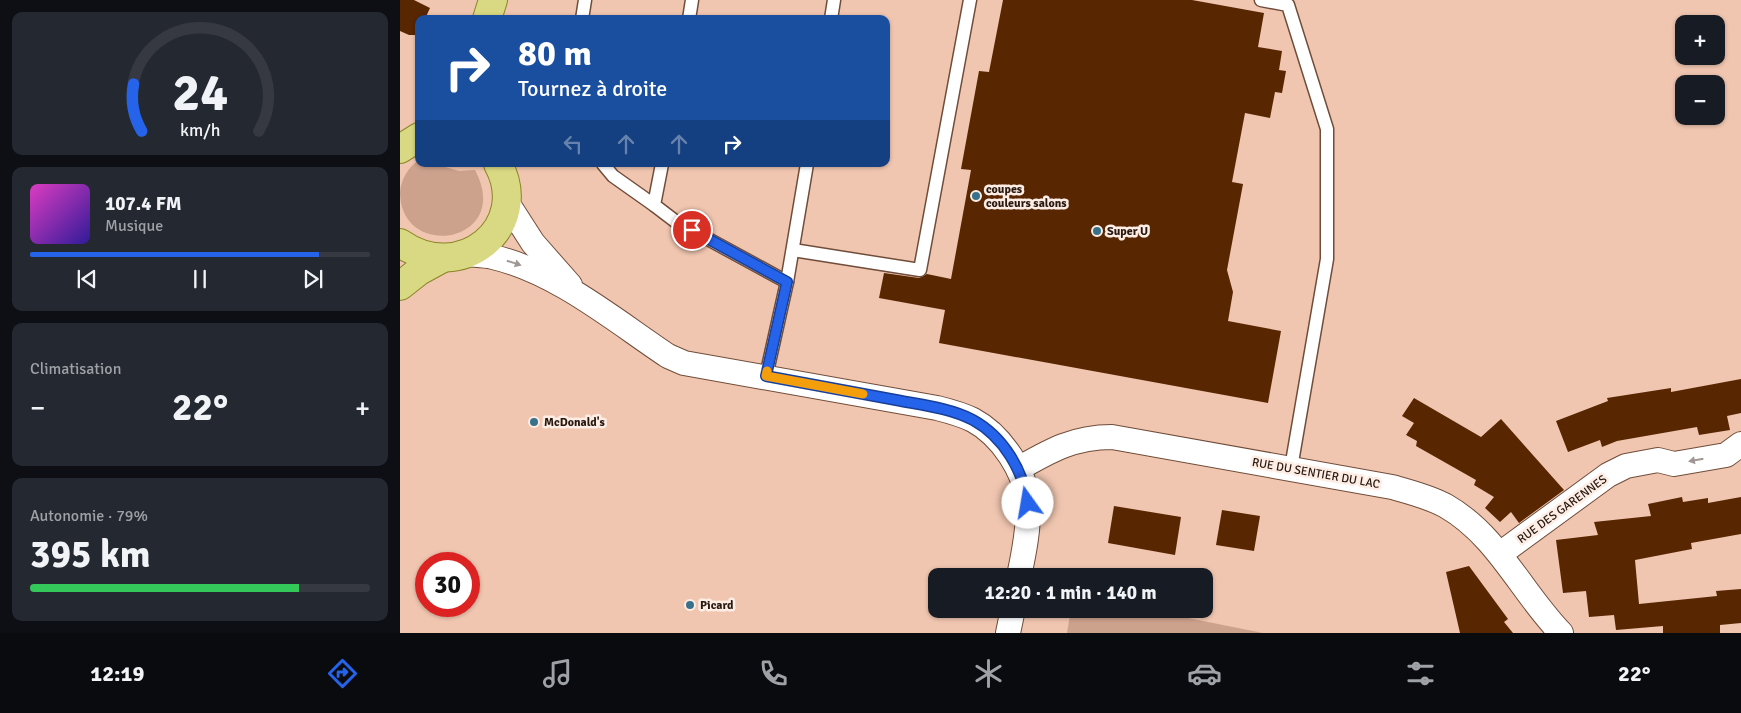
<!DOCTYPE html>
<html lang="fr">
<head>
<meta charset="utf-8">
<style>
  :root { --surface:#171b24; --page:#242831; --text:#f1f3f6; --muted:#9ea1a6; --line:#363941; --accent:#2563eb }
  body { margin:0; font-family:Signika,sans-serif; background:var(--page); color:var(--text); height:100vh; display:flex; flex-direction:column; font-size:19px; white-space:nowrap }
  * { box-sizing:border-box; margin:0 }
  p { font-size:16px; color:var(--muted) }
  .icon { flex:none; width:28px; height:28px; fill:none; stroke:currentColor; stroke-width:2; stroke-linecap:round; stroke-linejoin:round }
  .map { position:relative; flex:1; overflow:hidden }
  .panel { display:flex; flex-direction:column; gap:12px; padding:12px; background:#0d0f14; width:400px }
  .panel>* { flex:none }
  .hud { position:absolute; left:15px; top:15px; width:475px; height:152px; border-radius:10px; box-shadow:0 1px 4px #0004; background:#1a4fa0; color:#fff; overflow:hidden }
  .tools { position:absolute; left:1275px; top:15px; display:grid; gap:10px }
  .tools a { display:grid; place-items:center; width:50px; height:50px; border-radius:10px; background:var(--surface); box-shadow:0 1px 4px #0004; font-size:25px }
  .speed { position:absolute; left:15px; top:552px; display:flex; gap:10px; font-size:25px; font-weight:700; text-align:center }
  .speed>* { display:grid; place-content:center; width:65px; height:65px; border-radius:50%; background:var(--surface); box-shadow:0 1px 4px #0004; line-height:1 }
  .speed .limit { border:8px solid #d22; background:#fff; color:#111 }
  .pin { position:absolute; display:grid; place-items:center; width:42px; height:42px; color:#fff; margin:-21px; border:2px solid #fff; border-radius:50%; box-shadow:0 1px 5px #0007 }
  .me { position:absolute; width:55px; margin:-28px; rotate:347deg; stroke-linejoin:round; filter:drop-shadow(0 0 4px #0008) }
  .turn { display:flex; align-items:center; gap:18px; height:105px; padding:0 20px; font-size:22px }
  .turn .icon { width:65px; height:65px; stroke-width:2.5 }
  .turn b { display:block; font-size:35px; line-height:42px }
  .lanes { display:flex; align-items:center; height:48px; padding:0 20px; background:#0003; justify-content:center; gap:25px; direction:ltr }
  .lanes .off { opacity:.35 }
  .big { font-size:38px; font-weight:700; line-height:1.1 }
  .panel .widget { flex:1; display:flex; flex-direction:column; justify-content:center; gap:8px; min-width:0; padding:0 18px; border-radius:10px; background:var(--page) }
  .panel .dial { align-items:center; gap:0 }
  .dial svg { height:130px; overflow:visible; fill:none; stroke:var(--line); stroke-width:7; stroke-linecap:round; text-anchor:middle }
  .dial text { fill:var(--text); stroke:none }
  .song { display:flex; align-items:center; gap:15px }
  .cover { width:60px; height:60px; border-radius:8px; background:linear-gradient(135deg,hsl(310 70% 55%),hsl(250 70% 35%)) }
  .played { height:5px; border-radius:2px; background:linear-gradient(90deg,var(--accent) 85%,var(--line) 85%) }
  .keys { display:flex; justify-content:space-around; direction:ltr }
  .heat { display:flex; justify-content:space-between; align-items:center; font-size:28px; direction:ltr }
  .charge { height:8px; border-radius:4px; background:linear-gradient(90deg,#34c759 79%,var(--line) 0) }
  .trip { position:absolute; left:528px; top:568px; width:285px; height:50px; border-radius:10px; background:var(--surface); box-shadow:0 1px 4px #0004; font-weight:700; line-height:50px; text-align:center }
  .tab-bar { display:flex; height:80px; justify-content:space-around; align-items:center; background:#090b0e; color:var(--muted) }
  .tab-bar .icon { width:35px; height:35px }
  .tab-bar .current { color:var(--accent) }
  .tab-bar b { font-size:22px; color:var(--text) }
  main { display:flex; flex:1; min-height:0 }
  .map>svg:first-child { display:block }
  .green { fill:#cda28c }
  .building { fill:#592602 }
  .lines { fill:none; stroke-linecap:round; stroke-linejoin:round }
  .service-casing { stroke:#704d3a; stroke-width:15 }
  .minor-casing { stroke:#704d3a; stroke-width:26 }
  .primary-casing { stroke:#8a8525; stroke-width:30 }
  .service { stroke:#fff; stroke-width:12 }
  .minor { stroke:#fff; stroke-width:24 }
  .primary { stroke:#d9d983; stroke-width:28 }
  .oneway { fill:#9e9793 }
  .route-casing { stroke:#184099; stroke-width:12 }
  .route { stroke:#2563eb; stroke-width:9 }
  .slow { stroke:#f59e0b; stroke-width:9 }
  .poi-dot { fill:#37718a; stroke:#feede4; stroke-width:2 }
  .labels { text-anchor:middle; stroke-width:5; stroke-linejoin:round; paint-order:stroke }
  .poi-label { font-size:12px; font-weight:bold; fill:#271810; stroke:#feede4; text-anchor:start }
  .street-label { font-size:12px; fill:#271810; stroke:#feede4 }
</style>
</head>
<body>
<main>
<section class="panel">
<div class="widget dial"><svg viewBox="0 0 100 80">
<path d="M14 69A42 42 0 1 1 86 69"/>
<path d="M14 69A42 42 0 0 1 9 40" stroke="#2563eb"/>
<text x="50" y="56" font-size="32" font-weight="700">24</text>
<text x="50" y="72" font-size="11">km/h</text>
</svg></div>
<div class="widget">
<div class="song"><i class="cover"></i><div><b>107.4 FM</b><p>Musique</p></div></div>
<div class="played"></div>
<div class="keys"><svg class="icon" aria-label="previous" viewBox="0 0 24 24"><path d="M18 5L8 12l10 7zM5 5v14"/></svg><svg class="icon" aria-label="pause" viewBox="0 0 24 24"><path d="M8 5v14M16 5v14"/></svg><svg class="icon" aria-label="next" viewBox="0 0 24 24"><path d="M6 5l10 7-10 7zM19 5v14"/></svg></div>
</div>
<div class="widget"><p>Climatisation</p>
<div class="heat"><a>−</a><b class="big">22°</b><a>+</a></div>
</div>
<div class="widget"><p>Autonomie · 79%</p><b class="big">395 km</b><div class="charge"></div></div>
</section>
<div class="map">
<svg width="1341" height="633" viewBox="0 0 1341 633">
  <rect width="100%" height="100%" fill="#f0c6b0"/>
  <!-- green -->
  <g class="green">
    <path d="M19,160V164H35L59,171L75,170C114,243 0,262 0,192C1,180 8,167 19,160Z"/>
    <path d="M671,609H743L863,633H667Z"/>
  </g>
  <!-- building -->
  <g class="building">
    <path d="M0,0H14L30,8L25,19H19L17,35H9L0,31Z"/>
    <path d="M603,0H792L864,13L858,47L882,51L879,70L886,71L882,93L875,92L870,118L845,113L832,182L843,184L827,270L833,292L828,321L881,331L868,403L539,343L545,310L479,298L484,273L519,278L527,274L551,279L571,170L561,169L579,71L589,72Z"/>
    <path d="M1341,379V413L1327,416L1330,430L1299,435L1297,427L1217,441L1202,447L1200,440L1168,452L1156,421L1208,401L1207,398L1271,388V392Z"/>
    <path d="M1014,398L1081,437L1101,419L1164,490L1119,523L1111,512L1100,522L1085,508L1094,497L1074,485L1076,480L1016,446L1017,441L1006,435L1014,423L1002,416Z"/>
    <path d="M1282,497L1283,502L1308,498V503L1341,497V534L1291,543L1292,549L1235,560L1239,604L1317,596L1316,591L1341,589V623L1320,625V633H1263V626L1216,630L1214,615L1189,617L1186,591L1163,593L1156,540L1198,535L1194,522L1251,516L1248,504Z"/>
    <path d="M714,506L781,517L775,555L708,543Z"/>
    <path d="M822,510L860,516L854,551L816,545Z"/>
    <path d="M1069,566L1108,619L1104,622L1113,633H1060L1046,572Z"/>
  </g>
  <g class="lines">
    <!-- service casing -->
    <g class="service-casing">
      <g id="service">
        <path d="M861,0L888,5L927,129V259L891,468"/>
        <path d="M182,19L185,0"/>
        <path d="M289,19L292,0"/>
        <path d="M431,19L434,0"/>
        <path d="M203,164L213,176L254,205"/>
        <path d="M262,164L254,205L275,221L387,282"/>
        <path d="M393,250L520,270L570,0"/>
        <path d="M366,376L387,282L407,164"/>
      </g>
    </g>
    <!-- minor casing -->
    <g class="minor-casing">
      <g id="minor">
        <path d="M106,201L133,243L170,285"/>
        <path d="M66,254C75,255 85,255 93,257C157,272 214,320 268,356L284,363L537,408C549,411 561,414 573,420C601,435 626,472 628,504C629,528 624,553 619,576"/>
        <path d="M618,469C651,450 674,437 712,437L992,487C1010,492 1030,497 1046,506C1098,536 1121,592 1161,633"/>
        <path d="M1100,554L1208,475L1226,466L1258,460L1274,464L1326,455L1341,444"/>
        <path d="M608,633L613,609"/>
      </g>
    </g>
    <!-- primary casing -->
    <g class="primary-casing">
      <g id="primary">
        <path d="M87,19L93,0"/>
        <path d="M0,149L19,137"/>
        <path d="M0,243C61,286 132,226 98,164"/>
        <path d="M0,286L19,271L41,259"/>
      </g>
    </g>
    <!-- service -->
    <use href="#service" class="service"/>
    <!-- minor -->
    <use href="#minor" class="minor"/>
    <!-- primary -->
    <use href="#primary" class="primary"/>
  </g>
  <!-- one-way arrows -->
  <defs><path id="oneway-solid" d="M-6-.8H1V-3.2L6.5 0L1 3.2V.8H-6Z" transform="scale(1.25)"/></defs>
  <g class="oneway">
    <use href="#oneway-solid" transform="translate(114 263) rotate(18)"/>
    <use href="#oneway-solid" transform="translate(1296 460) rotate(170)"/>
  </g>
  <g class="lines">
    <!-- route casing -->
    <g class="route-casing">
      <path id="route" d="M292,230L387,282L366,376C409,384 453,392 496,400C522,405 550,408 573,420C604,437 623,471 628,503"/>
    </g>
    <!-- route -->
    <use href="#route" class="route"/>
    <!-- slow -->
    <path class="slow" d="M367,371L366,376L463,394"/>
  </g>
  <!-- markers -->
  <g class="poi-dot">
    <circle cx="576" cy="196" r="5"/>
    <circle cx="697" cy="231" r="5"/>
    <circle cx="134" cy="422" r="5"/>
    <circle cx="290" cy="605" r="5"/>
  </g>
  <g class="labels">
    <!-- poi labels -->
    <g class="poi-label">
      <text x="586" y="193">coupes<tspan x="586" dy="14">couleurs salons</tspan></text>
      <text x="707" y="235">Super U</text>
      <text x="144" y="426">McDonald's</text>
      <text x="300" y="609">Picard</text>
    </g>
    <!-- street labels -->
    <g class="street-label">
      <text transform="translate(916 473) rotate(10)" y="4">RUE DU SENTIER DU LAC</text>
      <text transform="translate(1162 509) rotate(-36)" y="4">RUE DES GARENNES</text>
    </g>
  </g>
</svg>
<div class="tools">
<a>+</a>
<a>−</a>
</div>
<div class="speed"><div class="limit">30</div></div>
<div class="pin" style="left:292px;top:230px;background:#d93025"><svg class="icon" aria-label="arrive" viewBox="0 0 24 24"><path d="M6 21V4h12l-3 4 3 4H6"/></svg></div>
<svg class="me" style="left:628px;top:503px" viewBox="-20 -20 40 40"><circle r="19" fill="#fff"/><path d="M0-13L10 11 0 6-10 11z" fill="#2563eb"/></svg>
<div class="trip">12:20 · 1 min · 140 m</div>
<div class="hud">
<div class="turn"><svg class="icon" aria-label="right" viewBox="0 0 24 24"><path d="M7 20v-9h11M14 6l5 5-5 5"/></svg><div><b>80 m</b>Tournez à droite</div></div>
<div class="lanes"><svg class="icon off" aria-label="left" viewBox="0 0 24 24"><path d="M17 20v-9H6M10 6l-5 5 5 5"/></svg><svg class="icon off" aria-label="ahead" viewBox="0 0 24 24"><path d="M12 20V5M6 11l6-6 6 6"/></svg><svg class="icon off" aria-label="ahead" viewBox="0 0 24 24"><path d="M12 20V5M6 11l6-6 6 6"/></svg><svg class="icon" aria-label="right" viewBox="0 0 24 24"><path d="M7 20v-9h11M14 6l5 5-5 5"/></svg></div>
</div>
</div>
</main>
<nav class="tab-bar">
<b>12:19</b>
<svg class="icon current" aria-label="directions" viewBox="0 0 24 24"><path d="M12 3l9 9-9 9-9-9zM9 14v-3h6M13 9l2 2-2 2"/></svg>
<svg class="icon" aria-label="music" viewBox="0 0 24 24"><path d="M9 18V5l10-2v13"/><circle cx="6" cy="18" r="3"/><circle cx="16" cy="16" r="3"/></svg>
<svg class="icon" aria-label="phone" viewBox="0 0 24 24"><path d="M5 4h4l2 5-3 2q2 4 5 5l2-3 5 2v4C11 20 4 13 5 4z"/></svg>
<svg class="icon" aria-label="climate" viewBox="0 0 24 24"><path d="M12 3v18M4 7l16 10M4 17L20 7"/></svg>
<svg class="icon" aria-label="car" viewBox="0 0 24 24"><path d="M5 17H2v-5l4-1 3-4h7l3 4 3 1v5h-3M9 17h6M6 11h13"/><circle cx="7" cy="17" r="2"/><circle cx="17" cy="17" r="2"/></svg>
<svg class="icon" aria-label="filters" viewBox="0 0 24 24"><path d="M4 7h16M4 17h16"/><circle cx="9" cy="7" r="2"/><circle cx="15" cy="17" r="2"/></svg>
<b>22°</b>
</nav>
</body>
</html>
